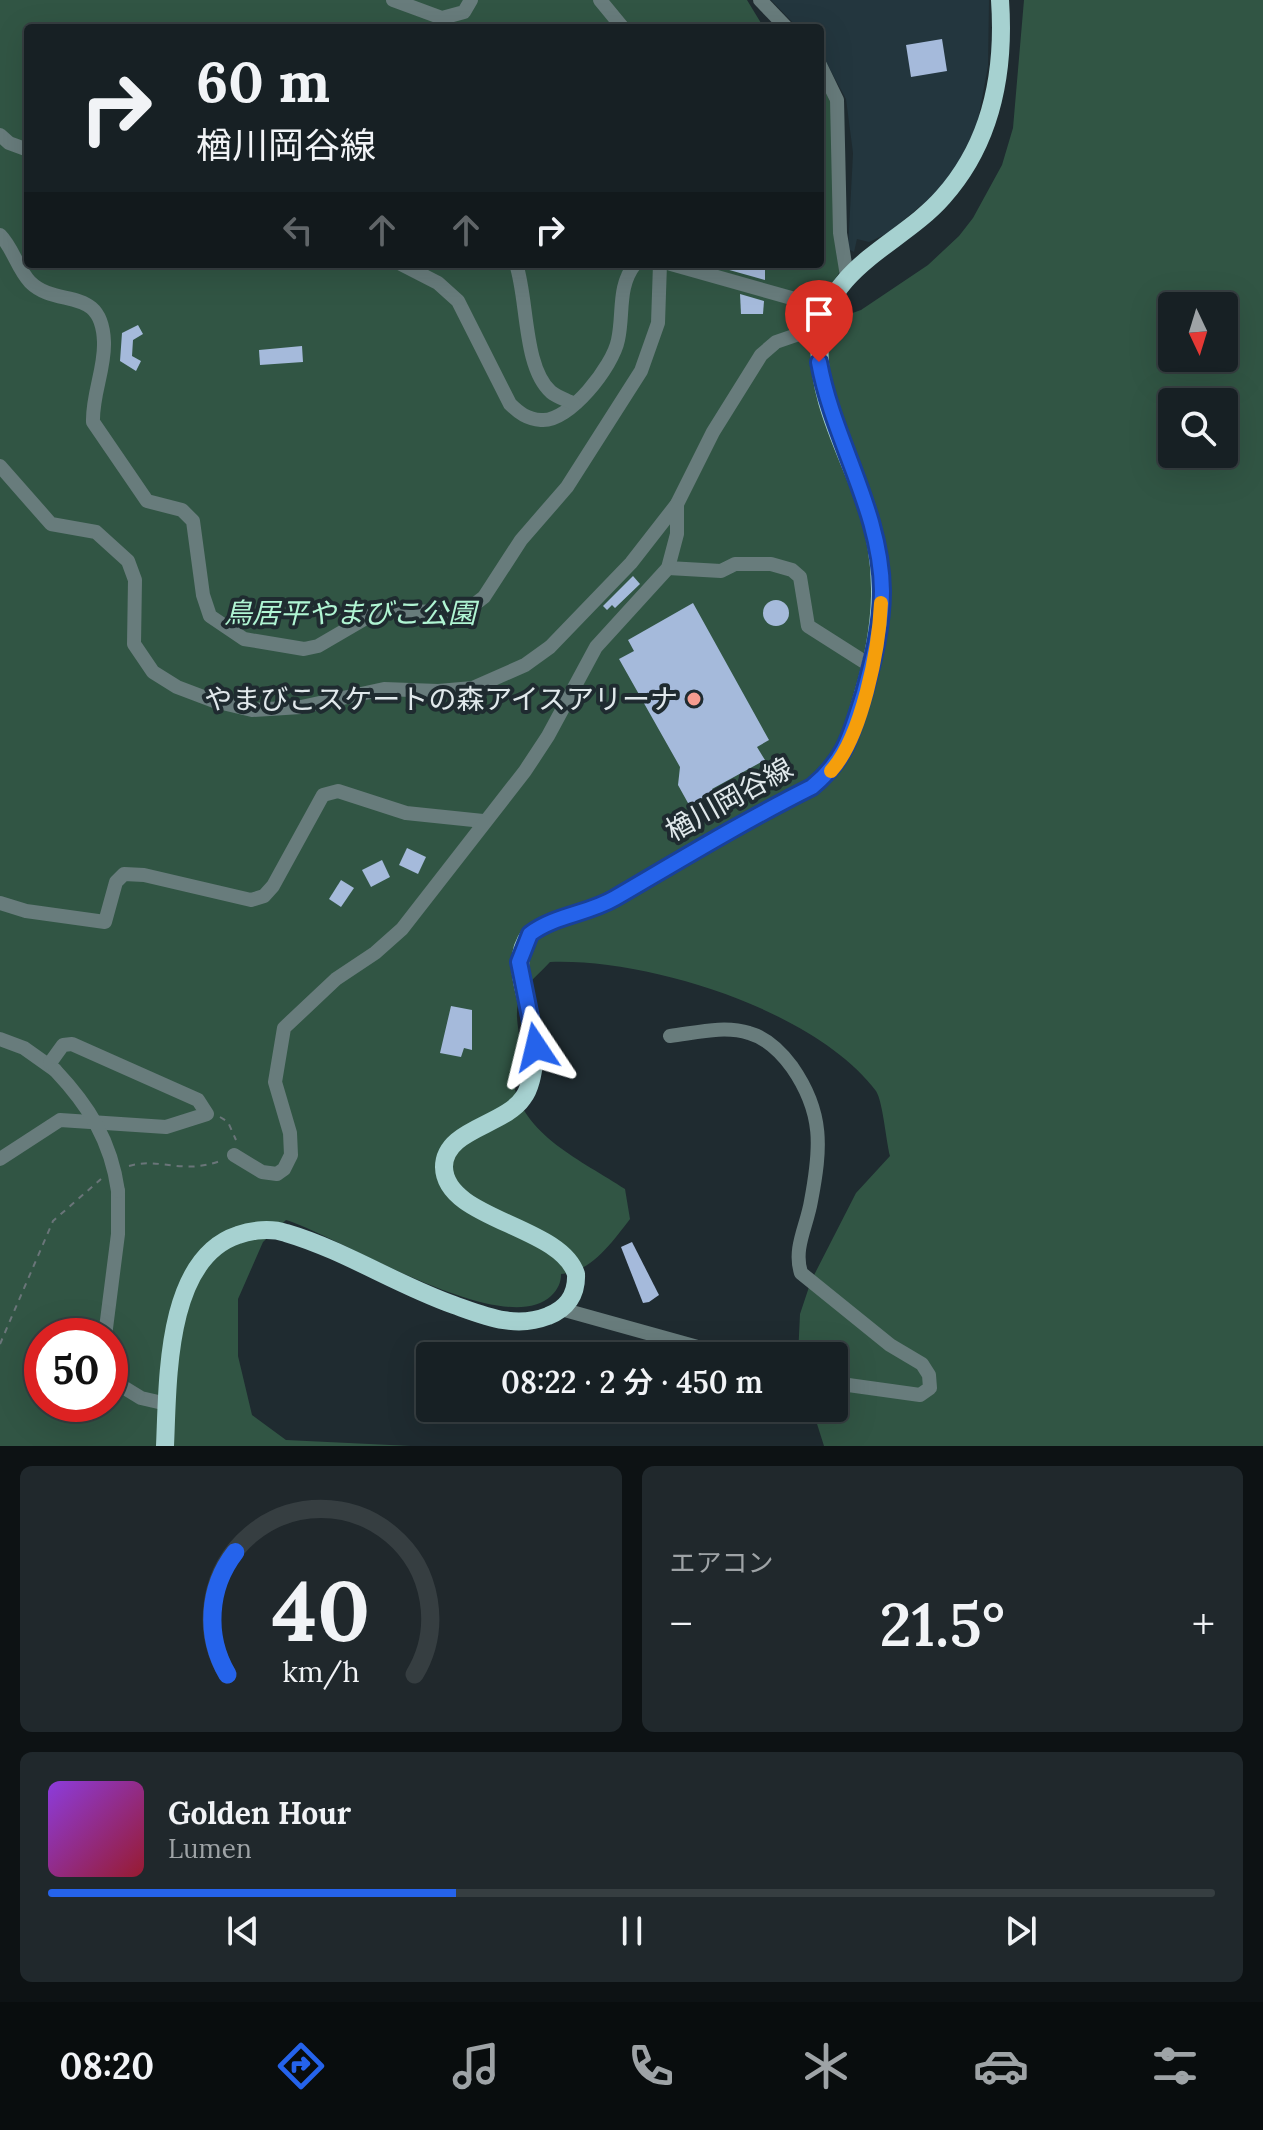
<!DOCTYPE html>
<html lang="ja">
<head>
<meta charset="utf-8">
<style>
  :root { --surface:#172024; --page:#20282c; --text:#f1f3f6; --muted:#9ea3a6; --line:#363e41; --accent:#2563eb }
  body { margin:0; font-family:Lora,"Noto Sans JP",serif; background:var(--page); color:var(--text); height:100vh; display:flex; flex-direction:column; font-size:30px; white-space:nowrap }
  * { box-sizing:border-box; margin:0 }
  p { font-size:26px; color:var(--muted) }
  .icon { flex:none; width:44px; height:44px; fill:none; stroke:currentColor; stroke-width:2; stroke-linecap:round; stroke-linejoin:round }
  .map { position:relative; height:1446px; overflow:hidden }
  .sheet { display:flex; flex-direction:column; gap:20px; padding:20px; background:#0d1214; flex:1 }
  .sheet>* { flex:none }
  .banner { position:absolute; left:24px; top:24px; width:800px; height:244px; border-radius:8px; box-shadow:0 8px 32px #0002,0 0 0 2px var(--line); background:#172024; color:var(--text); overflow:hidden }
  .needle { width:52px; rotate:176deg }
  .controls { position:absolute; left:1158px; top:292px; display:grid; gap:16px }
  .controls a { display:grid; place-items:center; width:80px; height:80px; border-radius:8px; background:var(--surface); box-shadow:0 8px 32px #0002,0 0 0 2px var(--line); font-size:40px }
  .speed { position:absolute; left:24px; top:1318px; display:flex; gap:16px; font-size:40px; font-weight:700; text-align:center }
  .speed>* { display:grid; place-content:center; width:104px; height:104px; border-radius:50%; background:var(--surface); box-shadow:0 8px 32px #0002,0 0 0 2px var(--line); line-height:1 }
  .speed .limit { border:12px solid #d22; background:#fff; color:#111 }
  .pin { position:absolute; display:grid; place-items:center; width:68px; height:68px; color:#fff; margin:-82px -34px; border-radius:50% 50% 50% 0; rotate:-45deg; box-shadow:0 0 8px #0007 }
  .pin .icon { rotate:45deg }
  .me { position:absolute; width:88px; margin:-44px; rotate:350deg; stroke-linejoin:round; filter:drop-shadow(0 0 6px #0008) }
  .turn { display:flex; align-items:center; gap:28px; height:168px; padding:0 40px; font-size:36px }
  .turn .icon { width:104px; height:104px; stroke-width:2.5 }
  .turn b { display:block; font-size:56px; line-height:68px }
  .lanes { display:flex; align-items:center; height:76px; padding:0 40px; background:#0003; justify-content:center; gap:40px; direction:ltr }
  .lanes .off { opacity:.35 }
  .big { font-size:60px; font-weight:600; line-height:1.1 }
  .sheet .tile { flex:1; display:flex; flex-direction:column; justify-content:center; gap:12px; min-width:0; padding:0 28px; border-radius:12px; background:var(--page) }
  .sheet .dial { align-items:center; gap:0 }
  .dial svg { height:208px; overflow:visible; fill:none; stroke:var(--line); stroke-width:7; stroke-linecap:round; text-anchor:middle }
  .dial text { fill:var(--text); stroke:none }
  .song { display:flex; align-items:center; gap:24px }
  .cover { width:96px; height:96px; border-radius:12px; background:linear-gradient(135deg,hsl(270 70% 55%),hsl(350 70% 35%)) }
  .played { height:8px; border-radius:4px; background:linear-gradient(90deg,var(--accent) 35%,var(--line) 35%) }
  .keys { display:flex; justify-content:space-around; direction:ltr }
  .heat { display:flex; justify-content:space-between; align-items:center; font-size:44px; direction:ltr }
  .sheet .tiles { flex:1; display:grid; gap:20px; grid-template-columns:1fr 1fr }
  .tile:last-child { grid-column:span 2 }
  .trip { position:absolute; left:416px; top:1342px; width:432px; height:80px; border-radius:8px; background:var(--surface); box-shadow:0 8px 32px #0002,0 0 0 2px var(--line); font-weight:600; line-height:80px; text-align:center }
  .dock { display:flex; height:128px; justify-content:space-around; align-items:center; background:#090d0e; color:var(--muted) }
  .dock .icon { width:56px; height:56px }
  .dock .current { color:var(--accent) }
  .dock b { font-size:36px; color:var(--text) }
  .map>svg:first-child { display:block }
  .built { fill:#23363e }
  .green { fill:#315544; fill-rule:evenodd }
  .building { fill:#a5badb }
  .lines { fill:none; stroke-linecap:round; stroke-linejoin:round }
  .path { stroke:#6a7579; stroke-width:2; stroke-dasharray:6 6; stroke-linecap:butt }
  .minor { stroke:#687c7c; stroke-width:14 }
  .major { stroke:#a6d1d0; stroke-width:18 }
  .minor-bridge { stroke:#687c7c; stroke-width:14 }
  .route-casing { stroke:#184099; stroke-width:20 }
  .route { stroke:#2563eb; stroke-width:14 }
  .slow { stroke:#f59e0b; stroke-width:14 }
  .poi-dot { fill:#f59c90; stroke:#1f2b30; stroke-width:3 }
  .labels { text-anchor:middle; stroke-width:8; stroke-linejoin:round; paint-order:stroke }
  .park-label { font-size:28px; font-style:italic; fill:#b0f5d3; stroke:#1f2b30 }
  .poi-label { font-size:28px; fill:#e0e8eb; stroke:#1f2b30; text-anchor:end }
  .street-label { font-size:28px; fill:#e0e8eb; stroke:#1f2b30 }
</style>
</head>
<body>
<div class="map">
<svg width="1263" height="1446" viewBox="0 0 1263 1446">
  <rect width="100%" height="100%" fill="#1f2b30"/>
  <!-- built -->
  <path class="built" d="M771,0H989L988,66L977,125L956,167L942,188L888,233L869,242L857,239L854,252L848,249L853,153L846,99L820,51V28H798Z"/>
  <!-- green -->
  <path class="green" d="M0,0H747L764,28H28V264H820V79L832,106L841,270L807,320V329L861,310L928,265L959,236L973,218L1002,165L1013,128L1024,0H1263V1446H824L812,1408H834V1356H798L800,1314L811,1281L856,1193L890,1156C886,1141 883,1102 876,1091C815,1010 648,958 550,962C541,972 527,983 521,995C508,1022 532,1049 513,1080C521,1135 583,1161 625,1189L630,1219C613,1241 591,1273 561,1274C561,1283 558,1289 551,1296C503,1341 341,1237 286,1220L263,1242L238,1299V1356L252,1415L286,1440L411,1446H0ZM1172,306H1224V358H1172ZM1172,402H1224V454H1172ZM42,1336H110V1404H42Z"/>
  <!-- building -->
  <g class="building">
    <path d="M942,39L947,71L911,77L906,45Z"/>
    <path d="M708,264H765V280Z"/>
    <path d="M740,294L764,301L763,314H741Z"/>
    <path d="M138,325L143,334L133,340L132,356L141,361L136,371L120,361L122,333Z"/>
    <path d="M302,346L303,362L260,365L259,350Z"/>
    <path d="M633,576L640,584L615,608L612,605L607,610L603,606Z"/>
    <circle cx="776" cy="613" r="13"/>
    <path d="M693,603L769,740L757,747L765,760L712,789L714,793L699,802L688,803L678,785L680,767L619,659L634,651L628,640Z"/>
    <path d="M407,848L426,857L418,874L399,865Z"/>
    <path d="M382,860L390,877L371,887L362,870Z"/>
    <path d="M341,880L354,888L341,907L329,899Z"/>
    <path d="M451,1006L472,1010V1050L464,1048L461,1057L440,1053Z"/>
    <path d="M632,1242L659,1295L649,1302L643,1303L621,1247Z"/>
  </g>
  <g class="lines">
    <!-- path -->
    <g class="path">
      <path d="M220,1117L228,1122L236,1140"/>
      <path d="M129,1166C161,1157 181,1175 220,1161"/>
      <path d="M0,1344L53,1221L101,1179"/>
    </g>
    <!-- minor -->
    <g class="minor">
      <path d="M393,0L442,18L464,12L471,0"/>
      <path d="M600,0L623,28"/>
      <path d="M760,0L787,28"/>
      <path d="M820,65L837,100L840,233L847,276"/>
      <path d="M0,135L9,143L28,150"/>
      <path d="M0,235C13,248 17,268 30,282C57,309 102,284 104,342C105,369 92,395 93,422L147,501L182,510L193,521L203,595L210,616L244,639L304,649L318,646L378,611L456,612L471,607L484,597L521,540L567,487L641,371L658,323L660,264"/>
      <path d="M401,264L438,283L458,301L510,404C519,413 527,419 541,420C569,423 613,366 618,340C624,313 617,287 635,264"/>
      <path d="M516,264C528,299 523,367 551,392C557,397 567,400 574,404"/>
      <path d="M671,264L827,308"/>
      <path d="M0,466L51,524L96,532L128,561L135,580L134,644L153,672L177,687L214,701L252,710L301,707L384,689L438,691L473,688L525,665L550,647L631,563L677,504L713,432L761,355L776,342L805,332L820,334"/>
      <path d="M668,568L721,571L735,564H771L792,570L800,577L808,626L863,661"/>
      <path d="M0,903L26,911L105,922L116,882L124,874L144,875L251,900L264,896L273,886L323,795L338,791L406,813L483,821"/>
      <path d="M670,1036C695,1033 724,1025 749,1033C767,1038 781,1052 792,1067C824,1113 821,1148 811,1201C807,1226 793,1248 801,1273L890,1345L922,1364L929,1375L930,1388L920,1395L834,1383"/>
      <path d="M0,1039L24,1048L55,1070"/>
      <path d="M234,1155L262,1172L277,1174L284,1169L291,1155L290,1133L275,1082L284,1028L336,979L375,953L402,929L525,771L548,736L596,647L668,568L677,534V504"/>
      <path d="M0,1159L60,1120L166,1127L207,1114L198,1100L72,1044L63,1045L50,1063"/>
      <path d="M561,1309L730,1356"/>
      <path d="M105,1336L118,1234V1191"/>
      <path d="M110,1379L141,1398L167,1404"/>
    </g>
    <!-- major -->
    <path class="major" d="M165,1446C168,1382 165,1259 238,1235C252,1230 271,1228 286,1233C344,1250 397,1285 454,1305C485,1316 515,1329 548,1316C567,1309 577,1294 576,1274C560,1225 445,1220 444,1167C444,1129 504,1126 523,1098C531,1088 533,1071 535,1058C541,1018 503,968 530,934C555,915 588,914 615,898C680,860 744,821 812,787C846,759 851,735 863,694C883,628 888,565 864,499C845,447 815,395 820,338C826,267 902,244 943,197C992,142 1005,72 1000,0"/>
    <!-- minor-bridge -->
    <path class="minor-bridge" d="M55,1070C89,1106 111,1141 118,1191"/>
  </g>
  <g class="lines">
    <!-- route casing -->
    <g class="route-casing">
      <path id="route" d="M536,1047L519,962L530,934C555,915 588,914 615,898C680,860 744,821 812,787C846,759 851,734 864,693C873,660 882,626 882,591C881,510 833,440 819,362"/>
    </g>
    <!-- route -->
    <use href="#route" class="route"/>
    <!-- slow -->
    <path class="slow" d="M831,771C862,737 879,649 881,603"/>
  </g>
  <!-- markers -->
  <circle class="poi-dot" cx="694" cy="699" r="8"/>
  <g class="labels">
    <!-- park labels -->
    <g class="park-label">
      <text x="350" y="623">鳥居平やまびこ公園</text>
    </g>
    <!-- poi labels -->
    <g class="poi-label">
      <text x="678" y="709">やまびこスケートの森アイスアリーナ</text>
    </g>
    <!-- street labels -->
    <g class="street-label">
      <text transform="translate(729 799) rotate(-29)" y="10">楢川岡谷線</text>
    </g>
  </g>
</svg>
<div class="controls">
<a><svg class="needle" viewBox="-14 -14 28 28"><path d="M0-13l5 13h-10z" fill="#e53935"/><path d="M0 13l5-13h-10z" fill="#9ea3a6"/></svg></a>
<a><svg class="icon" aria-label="search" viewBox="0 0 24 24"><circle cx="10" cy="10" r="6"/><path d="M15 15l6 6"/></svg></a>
</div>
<div class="speed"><div class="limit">50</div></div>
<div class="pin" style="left:819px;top:362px;background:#d93025"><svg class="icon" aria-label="arrive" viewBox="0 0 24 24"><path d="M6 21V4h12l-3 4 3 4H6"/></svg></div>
<svg class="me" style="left:536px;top:1047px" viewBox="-20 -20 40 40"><path d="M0-17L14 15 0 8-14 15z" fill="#2563eb" stroke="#fff" stroke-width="4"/></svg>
<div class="trip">08:22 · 2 分 · 450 m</div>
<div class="banner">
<div class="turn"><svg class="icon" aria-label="right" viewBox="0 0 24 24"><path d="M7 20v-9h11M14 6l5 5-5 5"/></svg><div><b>60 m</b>楢川岡谷線</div></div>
<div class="lanes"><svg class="icon off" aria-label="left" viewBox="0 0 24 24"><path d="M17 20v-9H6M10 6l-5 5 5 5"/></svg><svg class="icon off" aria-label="ahead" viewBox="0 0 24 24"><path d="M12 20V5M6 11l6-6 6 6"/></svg><svg class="icon off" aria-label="ahead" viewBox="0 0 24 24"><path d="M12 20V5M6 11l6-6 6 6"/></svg><svg class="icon" aria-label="right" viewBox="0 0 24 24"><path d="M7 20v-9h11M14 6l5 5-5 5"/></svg></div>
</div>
</div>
<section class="sheet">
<div class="tiles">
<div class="tile dial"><svg viewBox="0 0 100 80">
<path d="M14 69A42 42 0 1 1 86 69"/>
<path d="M14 69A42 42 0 0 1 17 22" stroke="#2563eb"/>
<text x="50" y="56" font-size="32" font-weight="700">40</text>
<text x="50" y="72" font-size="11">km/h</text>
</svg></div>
<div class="tile"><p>エアコン</p>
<div class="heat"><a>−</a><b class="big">21.5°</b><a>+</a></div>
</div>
<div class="tile">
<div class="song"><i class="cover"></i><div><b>Golden Hour</b><p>Lumen</p></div></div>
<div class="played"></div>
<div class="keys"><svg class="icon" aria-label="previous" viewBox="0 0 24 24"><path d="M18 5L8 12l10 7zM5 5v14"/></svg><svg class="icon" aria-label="pause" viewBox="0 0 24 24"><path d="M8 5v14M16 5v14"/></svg><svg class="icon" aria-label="next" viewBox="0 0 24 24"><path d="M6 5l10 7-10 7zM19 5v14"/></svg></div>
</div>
</div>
</section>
<nav class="dock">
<b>08:20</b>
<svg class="icon current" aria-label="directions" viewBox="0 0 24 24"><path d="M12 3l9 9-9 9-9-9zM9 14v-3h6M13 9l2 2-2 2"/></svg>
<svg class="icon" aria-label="music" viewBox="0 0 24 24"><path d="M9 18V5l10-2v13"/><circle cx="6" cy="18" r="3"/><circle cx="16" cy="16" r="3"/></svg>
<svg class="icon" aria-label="phone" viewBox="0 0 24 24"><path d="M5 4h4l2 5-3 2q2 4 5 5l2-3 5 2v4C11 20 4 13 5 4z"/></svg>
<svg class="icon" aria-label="climate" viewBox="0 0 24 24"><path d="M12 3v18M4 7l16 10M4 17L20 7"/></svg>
<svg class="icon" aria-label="car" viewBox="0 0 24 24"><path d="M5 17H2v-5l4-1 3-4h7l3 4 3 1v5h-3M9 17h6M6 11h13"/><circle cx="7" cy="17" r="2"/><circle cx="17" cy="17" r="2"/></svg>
<svg class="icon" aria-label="filters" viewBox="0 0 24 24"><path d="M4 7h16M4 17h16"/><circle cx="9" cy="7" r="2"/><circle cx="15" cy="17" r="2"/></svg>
</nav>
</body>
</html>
